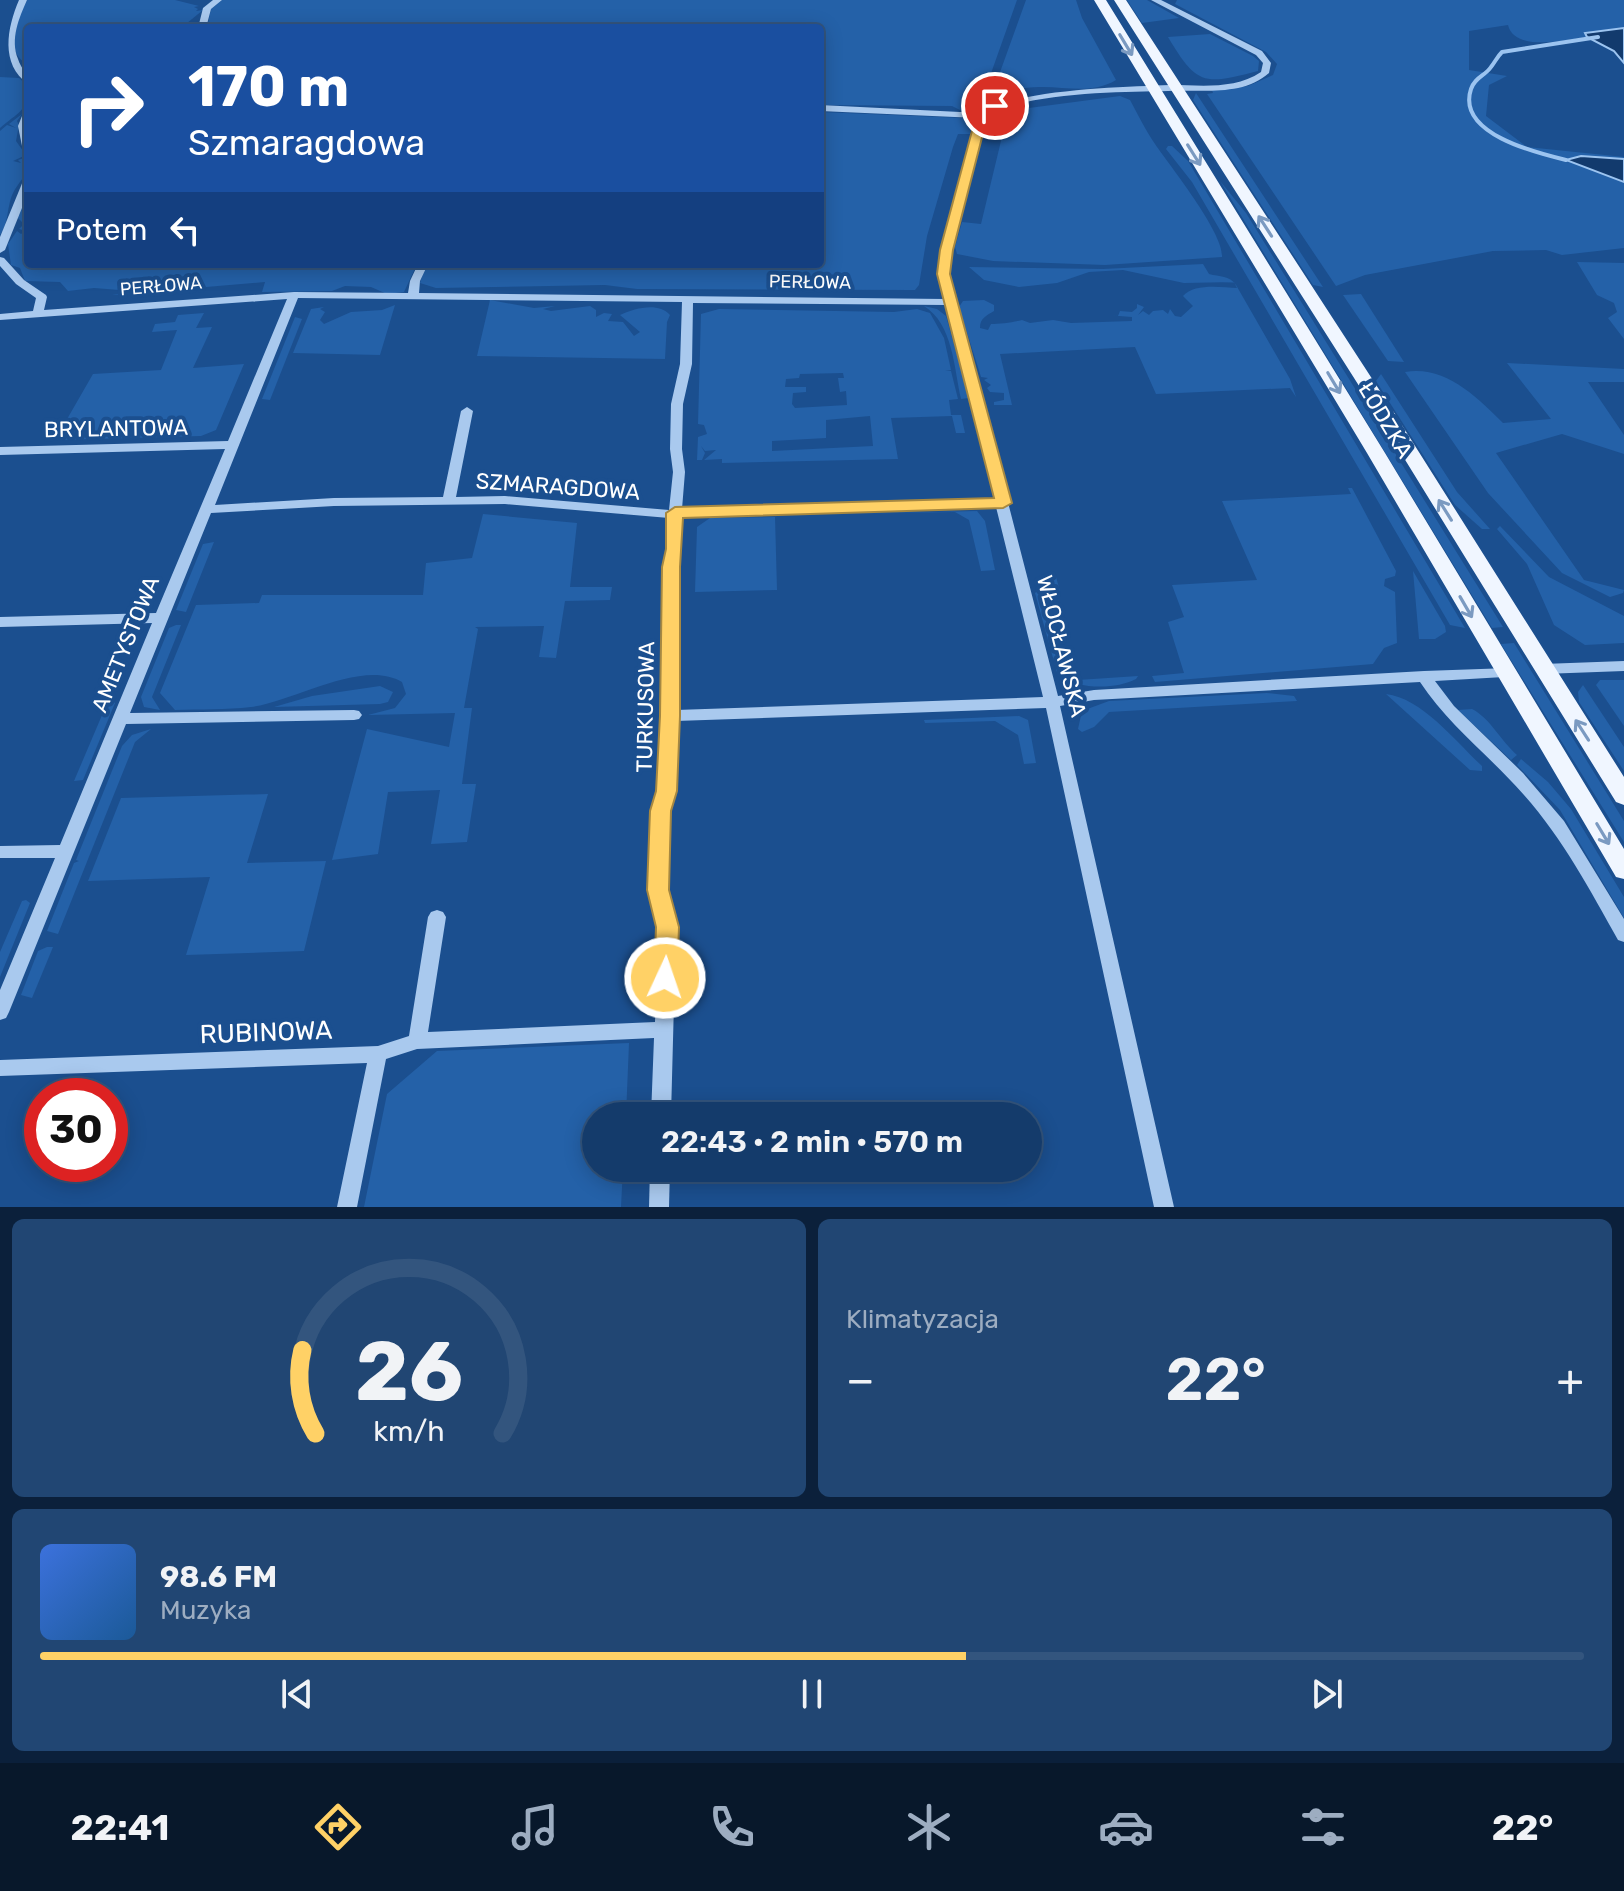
<!DOCTYPE html>
<html lang="pl">
<head>
<meta charset="utf-8">
<style>
  :root { --surface:#143b6b; --page:#214673; --text:#f1f3f6; --muted:#9dadc1; --line:#33557e; --accent:#ffd166 }
  body { margin:0; font-family:Rubik,sans-serif; background:var(--page); color:var(--text); height:100vh; display:flex; flex-direction:column; font-size:30px; white-space:nowrap }
  * { box-sizing:border-box; margin:0 }
  p { font-size:26px; color:var(--muted) }
  .icon { flex:none; width:44px; height:44px; fill:none; stroke:currentColor; stroke-width:2; stroke-linecap:round; stroke-linejoin:round }
  .map { position:relative; height:1207px; overflow:hidden }
  .sheet { display:flex; flex-direction:column; gap:12px; padding:12px; background:#0b203b; flex:1 }
  .sheet>* { flex:none }
  .guide { position:absolute; left:24px; top:24px; width:800px; height:244px; border-radius:8px; box-shadow:0 4px 20px #0003,0 0 0 2px var(--line); background:#1a4fa0; color:#fff; overflow:hidden }
  .speed { position:absolute; left:24px; top:1078px; display:flex; gap:16px; font-size:40px; font-weight:700; text-align:center }
  .speed>* { display:grid; place-content:center; width:104px; height:104px; border-radius:50%; background:var(--surface); box-shadow:0 4px 20px #0003,0 0 0 2px var(--line); line-height:1 }
  .speed .limit { border:12px solid #d22; background:#fff; color:#111 }
  .pin { position:absolute; display:grid; place-items:center; width:68px; height:68px; color:#fff; margin:-34px; border:4px solid #fff; border-radius:50%; box-shadow:0 2px 8px #0007 }
  .me { position:absolute; width:88px; margin:-44px; rotate:3deg; stroke-linejoin:round; filter:drop-shadow(0 0 6px #0008) }
  .turn { display:flex; align-items:center; gap:28px; height:168px; padding:0 32px; font-size:36px }
  .turn .icon { width:104px; height:104px; stroke-width:2.5 }
  .turn b { display:block; font-size:56px; line-height:68px }
  .then { display:flex; align-items:center; height:76px; padding:0 32px; background:#0003; gap:16px; font-size:30px }
  .big { font-size:60px; font-weight:600; line-height:1.1 }
  .sheet .tile { flex:1; display:flex; flex-direction:column; justify-content:center; gap:12px; min-width:0; padding:0 28px; border-radius:12px; background:var(--page) }
  .sheet .dial { align-items:center; gap:0 }
  .dial svg { height:208px; overflow:visible; fill:none; stroke:var(--line); stroke-width:7; stroke-linecap:round; text-anchor:middle }
  .dial text { fill:var(--text); stroke:none }
  .song { display:flex; align-items:center; gap:24px }
  .cover { width:96px; height:96px; border-radius:12px; background:linear-gradient(135deg,hsl(220 70% 55%),hsl(210 70% 35%)) }
  .played { height:8px; border-radius:4px; background:linear-gradient(90deg,var(--accent) 60%,var(--line) 60%) }
  .keys { display:flex; justify-content:space-around; direction:ltr }
  .heat { display:flex; justify-content:space-between; align-items:center; font-size:44px; direction:ltr }
  .sheet .tiles { flex:1; display:grid; gap:12px; grid-template-columns:1fr 1fr }
  .tile:last-child { grid-column:span 2 }
  .trip { position:absolute; left:582px; top:1102px; width:460px; height:80px; border-radius:40px; background:var(--surface); box-shadow:0 4px 20px #0003,0 0 0 2px var(--line); font-weight:600; line-height:80px; text-align:center }
  .tab-bar { display:flex; height:128px; justify-content:space-around; align-items:center; background:#08182b; color:var(--muted) }
  .tab-bar .icon { width:56px; height:56px }
  .tab-bar .on { color:var(--accent) }
  .tab-bar b { font-size:36px; color:var(--text) }
  .map>svg:first-child { display:block }
  .green { fill:#2461a8; fill-rule:evenodd }
  .water { fill:#123a6d; stroke:#9cc4f0; stroke-width:2 }
  .lines { fill:none; stroke-linecap:round; stroke-linejoin:round }
  .stream { stroke:#9cc4f0; stroke-width:4 }
  .minor { fill:#a9c9ee; fill-rule:evenodd }
  .major { fill:#f0f6ff; fill-rule:evenodd }
  .oneway { stroke:#7b9ac1 }
  .route { fill:#ffd166; stroke:#a68842; stroke-width:2 }
  .labels { text-anchor:middle; stroke-width:8; stroke-linejoin:round; paint-order:stroke }
  .far-street-label { font-size:18px; fill:#fff; stroke:#1b4f8f }
  .street-label { font-size:22px; fill:#fff; stroke:#1b4f8f }
  .near-street-label { font-size:26px; fill:#fff; stroke:#1b4f8f }
</style>
</head>
<body>
<div class="map">
<svg width="1624" height="1207" viewBox="0 0 1624 1207">
  <rect width="100%" height="100%" fill="#1b4f8f"/>
  <!-- green -->
  <g class="green">
    <path d="M27,0H175L199,6L194,7L198,9L196,11L203,10L181,28H28V65C2,49 16,22 27,0Z"/>
    <path d="M222,0H1017L978,110L966,113L952,106L820,105V28H207L211,9Z"/>
    <path d="M1026,0H1076L1082,18L1116,80C1091,95 1065,86 1039,87C1024,87 1009,93 995,86Z"/>
    <path d="M1127,0H1147L1179,18L1142,23Z"/>
    <path d="M1177,0H1624V28L1590,32L1585,33L1587,37C1566,40 1514,52 1508,25L1469,31V70L1507,76L1489,85L1486,116L1527,147L1624,157V248L1562,255L1546,250L1493,251L1365,275L1336,286L1207,94L1213,93L1212,90L1248,86L1273,75L1277,64L1266,52L1175,4Z"/>
    <path d="M1210,34L1253,56L1259,61L1258,71C1204,85 1197,86 1168,37Z"/>
    <path d="M0,77L19,78L28,86C28,112 18,112 0,128Z"/>
    <path d="M1196,93L1323,287L1313,285L1193,100Z"/>
    <path d="M1120,96L1130,100C1138,115 1145,129 1155,144C1170,166 1224,233 1222,257L1105,265L993,261L957,254L955,247L962,222L981,224L1007,116L1029,108Z"/>
    <path d="M820,112L963,118L973,122L970,134H958L953,147L927,236L919,285L915,290L637,289L605,285L436,288L420,283L426,264H820Z"/>
    <path d="M22,114L17,121L19,125L16,141L26,155L13,161L21,163L18,160L27,157C30,177 17,181 11,198C7,211 8,223 0,235V131L7,125L16,128L9,124Z"/>
    <path d="M1168,146H1172L1188,161L1465,628L1450,625L1192,182L1166,149Z"/>
    <path d="M1220,181L1246,213L1503,627L1492,628Z"/>
    <path d="M28,202V264H417L404,292L387,294L371,287L345,286L332,291L262,292L265,282L112,295L132,291L94,288L68,291L60,282L25,281L20,268L11,265L8,244L17,231L21,234L26,231L19,229L24,224L17,217L22,206Z"/>
    <path d="M1577,262L1624,263V339L1608,318L1617,312L1614,303L1597,295Z"/>
    <path d="M1203,264L1209,274C1220,277 1229,275 1236,285L1290,379L1296,397L1290,388L1156,394L1135,347L1000,354L1012,405H994V402L1004,400V393L990,392L987,388L991,385L984,380L988,378L981,377L959,307L963,301L984,300L994,305V311C986,316 980,318 980,328L988,330L991,324C1000,324 1015,322 1022,320L1030,323L1053,320L1071,323L1132,321V317L1106,315L1118,316L1120,311L1132,312L1137,308V304L1144,307L1138,315L1143,311L1149,315L1153,311L1163,310L1168,314L1170,309L1175,316L1181,317L1193,306L1183,296C1194,283 1221,287 1237,288L1234,282L1184,283L1123,270L1089,272L1057,283L1019,287L984,280L969,267L1103,269Z"/>
    <path d="M1361,294L1404,362L1388,361L1343,295Z"/>
    <path d="M490,300L534,308L555,306L543,309L551,311L590,306L596,310V317L604,313L612,314L608,321L623,322L634,336L640,332L620,315C636,308 658,302 670,315L667,322L665,359L477,356Z"/>
    <path d="M395,305L380,355L293,353L311,309L324,307L320,309L325,312L320,320L324,324L351,312L382,310Z"/>
    <path d="M924,306L937,309L946,316L969,398L961,399C954,368 953,324 924,306Z"/>
    <path d="M719,309L894,312L917,309L930,313L944,338L951,370L945,371H951L958,399L949,400L951,415H961L965,433H956L952,416L891,418L898,459L722,463V459L704,460L716,450L705,451L701,446L705,453L702,460H697L698,437L707,434L704,425L698,424L701,314ZM843,373L844,378H838L840,392L846,391L847,405L795,408L792,404L793,393L806,392V387H785L786,379L799,378L800,374ZM870,416L873,446L772,451V441L826,438V420Z"/>
    <path d="M204,313L196,328L212,327L193,368L244,364L216,430L201,436L55,440L93,374L161,370L177,330L152,332L155,324L175,322L178,315Z"/>
    <path d="M295,317L302,319L270,400L262,399Z"/>
    <path d="M1507,363L1624,369V382H1588L1624,435V454L1562,434L1496,453L1584,580L1624,590L1623,593L1610,597L1562,573L1488,493L1405,372C1445,365 1477,397 1503,423L1551,419Z"/>
    <path d="M1381,374L1457,492L1490,529H1482L1455,505L1376,381Z"/>
    <path d="M1348,488H1352L1396,571L1395,576L1385,579L1384,586L1395,592L1397,643L1384,648L1373,664L1155,682L1152,676L1184,673L1168,622L1184,617L1172,585L1257,580L1222,501L1351,494Z"/>
    <path d="M977,511L985,521L995,570L981,571L969,520L955,512L840,514Z"/>
    <path d="M483,514L577,523L570,587H612L610,600L565,601L556,658L539,657L544,626L475,627L478,629L464,708H472L462,784H476L467,842L431,844L440,790L388,792L378,854L332,860L367,729L449,747L455,713L368,715L395,708L406,694L402,682C363,658 292,702 251,707C226,710 200,709 175,710L160,693L196,605L259,603L262,595H423L426,563L472,558Z"/>
    <path d="M775,517L777,590L695,592L697,527L710,518Z"/>
    <path d="M1500,526L1549,577L1624,616V643L1585,645L1554,625L1527,564L1497,529Z"/>
    <path d="M214,542L186,612L176,610L203,544Z"/>
    <path d="M1413,571L1445,626L1446,632L1435,639H1419Z"/>
    <path d="M1056,577L1060,591L1042,592L1063,674L1078,680L1138,676L1136,679C1115,690 1078,689 1058,676L1035,593L1039,590V581Z"/>
    <path d="M176,625H181L152,697L160,710L144,707L141,697L169,628Z"/>
    <path d="M1514,643L1624,821V842L1501,644Z"/>
    <path d="M1600,680H1624V726L1596,685Z"/>
    <path d="M1583,685L1624,747V771L1579,702L1578,692Z"/>
    <path d="M380,686L393,692L388,702L380,704L274,707L312,696Z"/>
    <path d="M1267,693L1294,696L1297,701L1109,712L1094,727L1082,732L1078,729L1082,711L1109,701Z"/>
    <path d="M1386,694C1422,698 1456,742 1482,766V771L1470,770Z"/>
    <path d="M111,700L115,703L83,780L74,781L108,701Z"/>
    <path d="M1472,709C1490,718 1501,741 1517,755L1511,760L1458,710Z"/>
    <path d="M1019,716L1028,720L1036,763L1024,764L1018,735L995,721L925,723L924,720Z"/>
    <path d="M151,729L135,742L58,934L47,931L74,863L79,861L76,860L122,746L132,735Z"/>
    <path d="M1521,759L1548,782L1571,809L1624,897V918L1560,810L1517,765Z"/>
    <path d="M268,794L247,863L326,861L304,951L186,955L210,877L88,881L121,798Z"/>
    <path d="M26,900L30,903L0,977V952L22,901Z"/>
    <path d="M47,947H53L32,998L21,995L38,951Z"/>
    <path d="M629,1043L626,1116H596V1168H623L621,1207H364L387,1094L437,1051Z"/>
  </g>
  <!-- water -->
  <g class="water">
    <path d="M1624,28V63L1614,51L1587,37L1585,33Z"/>
    <path d="M1581,156L1624,159V182L1566,160Z"/>
  </g>
  <g class="lines">
    <!-- stream -->
    <path class="stream" d="M1566,160C1537,153 1456,134 1471,89C1475,77 1485,76 1491,67C1495,62 1497,57 1502,52L1598,37"/>
    <!-- minor -->
    <g class="minor">
      <path d="M19,0H27C19,18 10,39 18,59C21,69 28,73 28,84C0,64 7,28 19,0Z"/>
      <path d="M213,0H222L211,9L206,28H198L203,8Z"/>
      <path d="M1151,0H1161L1262,51L1271,63L1269,73C1242,97 1201,89 1168,91C1121,92 1024,92 986,117L951,250L949,274L1058,696L1094,690L1424,671L1509,668L1511,672L1504,677L1435,681L1454,706L1523,773L1564,821L1624,919V942L1618,940C1590,890 1563,839 1524,795C1490,756 1449,726 1420,682L1094,700L1060,706L1174,1207H1154L1046,708L676,721L675,791L668,811L666,890L676,927L671,1116H651L654,1038L417,1049L386,1059L357,1207H337L367,1063L0,1076V1060L378,1046L409,1036L428,917L431,912L437,910L443,912L446,917L428,1032L655,1022L658,927L650,890L652,811L659,791L664,567L669,518L505,504L334,506L211,513L130,713L354,710L359,711L362,715L359,719L354,720L126,724L9,1012L6,1018L0,1020V990L55,858H0V846L60,845L152,623L0,627V617L156,613L225,449L0,455V447L228,441L287,299L0,320V314L33,311L36,298L16,284L0,266V257L4,258L24,280L46,295L47,297L44,310L294,292L408,293L410,281L418,264H428L420,281L419,293L945,299L939,274L941,250L977,118L820,111V105L980,113C1018,89 1123,87 1170,85C1201,85 1234,90 1261,72L1263,63L1256,55ZM298,298L682,302L680,364L671,404L670,449L673,472L669,510L505,496L456,497L473,411L467,407L461,411L443,497L334,498L215,505ZM693,303L946,305L994,499L682,509L685,472L682,449L683,404L692,364ZM996,507L1043,697L676,710L678,567L682,517Z"/>
      <path d="M28,108V154L23,151L18,126L24,111Z"/>
      <path d="M28,178V193L5,250L0,253V237L23,181Z"/>
      <path d="M1624,661V671L1543,674L1536,669L1543,664Z"/>
      <path d="M650,1168H670L669,1207H649Z"/>
    </g>
    <!-- major -->
    <g class="major">
      <path d="M1094,0H1106L1385,453L1624,849V879L1616,877L1367,453Z"/>
      <path d="M1114,0H1126L1393,411L1624,777V805L1616,802L1375,411Z"/>
    </g>
  </g>
  <!-- one-way arrows -->
  <defs><path id="oneway-shaft" d="M-6 0H5M1.5-3L5.5 0L1.5 3" fill="none" stroke-width="1.6" stroke-linecap="round" stroke-linejoin="round" transform="scale(2)"/></defs>
  <g class="oneway">
    <use href="#oneway-shaft" transform="translate(1126 45) rotate(59)"/>
    <use href="#oneway-shaft" transform="translate(1194 155) rotate(58)"/>
    <use href="#oneway-shaft" transform="translate(1265 226) rotate(-123)"/>
    <use href="#oneway-shaft" transform="translate(1334 383) rotate(59)"/>
    <use href="#oneway-shaft" transform="translate(1445 510) rotate(-122)"/>
    <use href="#oneway-shaft" transform="translate(1466 607) rotate(60)"/>
    <use href="#oneway-shaft" transform="translate(1582 730) rotate(-123)"/>
    <use href="#oneway-shaft" transform="translate(1603 834) rotate(59)"/>
  </g>
  <!-- route -->
  <path class="route" d="M991,103L1001,106L987,118L953,250L950,274L1012,503L1003,508L683,518L680,567V716L677,791L671,811L669,890L679,927L677,978L673,985L665,988L657,985L654,978L656,927L647,890L650,811L656,791L660,716L662,567L666,549V513L675,507L994,498L937,274L940,250L976,116Z"/>
  <g class="labels">
    <!-- far-street labels -->
    <g class="far-street-label">
      <text transform="translate(810 282) rotate(1)" y="6">PERŁOWA</text>
      <text transform="translate(161 286) rotate(-5)" y="6">PERŁOWA</text>
    </g>
    <!-- street labels -->
    <g class="street-label">
      <text transform="translate(1386 420) rotate(59)" y="8">ŁÓDZKA</text>
      <text transform="translate(116 428) rotate(-1)" y="8">BRYLANTOWA</text>
      <text transform="translate(558 486) rotate(4)" y="8">SZMARAGDOWA</text>
      <text transform="translate(125 644) rotate(-68)" y="8">AMETYSTOWA</text>
      <text transform="translate(1062 646) rotate(76)" y="8">WŁOCŁAWSKA</text>
      <text transform="translate(645 707) rotate(-89)" y="8">TURKUSOWA</text>
    </g>
    <!-- near-street labels -->
    <g class="near-street-label">
      <text transform="translate(266 1032) rotate(-2)" y="9">RUBINOWA</text>
    </g>
  </g>
</svg>
<div class="speed"><div class="limit">30</div></div>
<div class="pin" style="left:995px;top:106px;background:#d93025"><svg class="icon" aria-label="arrive" viewBox="0 0 24 24"><path d="M6 21V4h12l-3 4 3 4H6"/></svg></div>
<svg class="me" style="left:665px;top:978px" viewBox="-20 -20 40 40"><circle r="17" fill="#ffd166" stroke="#fff" stroke-width="3"/><path d="M0-11L8 9 0 5-8 9z" fill="#fff"/></svg>
<div class="trip">22:43 · 2 min · 570 m</div>
<div class="guide">
<div class="turn"><svg class="icon" aria-label="right" viewBox="0 0 24 24"><path d="M7 20v-9h11M14 6l5 5-5 5"/></svg><div><b>170 m</b>Szmaragdowa</div></div>
<div class="then">Potem<svg class="icon" aria-label="left" viewBox="0 0 24 24"><path d="M17 20v-9H6M10 6l-5 5 5 5"/></svg></div>
</div>
</div>
<section class="sheet">
<div class="tiles">
<div class="tile dial"><svg viewBox="0 0 100 80">
<path d="M14 69A42 42 0 1 1 86 69"/>
<path d="M14 69A42 42 0 0 1 9 37" stroke="#ffd166"/>
<text x="50" y="56" font-size="32" font-weight="700">26</text>
<text x="50" y="72" font-size="11">km/h</text>
</svg></div>
<div class="tile"><p>Klimatyzacja</p>
<div class="heat"><a>−</a><b class="big">22°</b><a>+</a></div>
</div>
<div class="tile">
<div class="song"><i class="cover"></i><div><b>98.6 FM</b><p>Muzyka</p></div></div>
<div class="played"></div>
<div class="keys"><svg class="icon" aria-label="previous" viewBox="0 0 24 24"><path d="M18 5L8 12l10 7zM5 5v14"/></svg><svg class="icon" aria-label="pause" viewBox="0 0 24 24"><path d="M8 5v14M16 5v14"/></svg><svg class="icon" aria-label="next" viewBox="0 0 24 24"><path d="M6 5l10 7-10 7zM19 5v14"/></svg></div>
</div>
</div>
</section>
<nav class="tab-bar">
<b>22:41</b>
<svg class="icon on" aria-label="directions" viewBox="0 0 24 24"><path d="M12 3l9 9-9 9-9-9zM9 14v-3h6M13 9l2 2-2 2"/></svg>
<svg class="icon" aria-label="music" viewBox="0 0 24 24"><path d="M9 18V5l10-2v13"/><circle cx="6" cy="18" r="3"/><circle cx="16" cy="16" r="3"/></svg>
<svg class="icon" aria-label="phone" viewBox="0 0 24 24"><path d="M5 4h4l2 5-3 2q2 4 5 5l2-3 5 2v4C11 20 4 13 5 4z"/></svg>
<svg class="icon" aria-label="climate" viewBox="0 0 24 24"><path d="M12 3v18M4 7l16 10M4 17L20 7"/></svg>
<svg class="icon" aria-label="car" viewBox="0 0 24 24"><path d="M5 17H2v-5l4-1 3-4h7l3 4 3 1v5h-3M9 17h6M6 11h13"/><circle cx="7" cy="17" r="2"/><circle cx="17" cy="17" r="2"/></svg>
<svg class="icon" aria-label="filters" viewBox="0 0 24 24"><path d="M4 7h16M4 17h16"/><circle cx="9" cy="7" r="2"/><circle cx="15" cy="17" r="2"/></svg>
<b>22°</b>
</nav>
</body>
</html>
